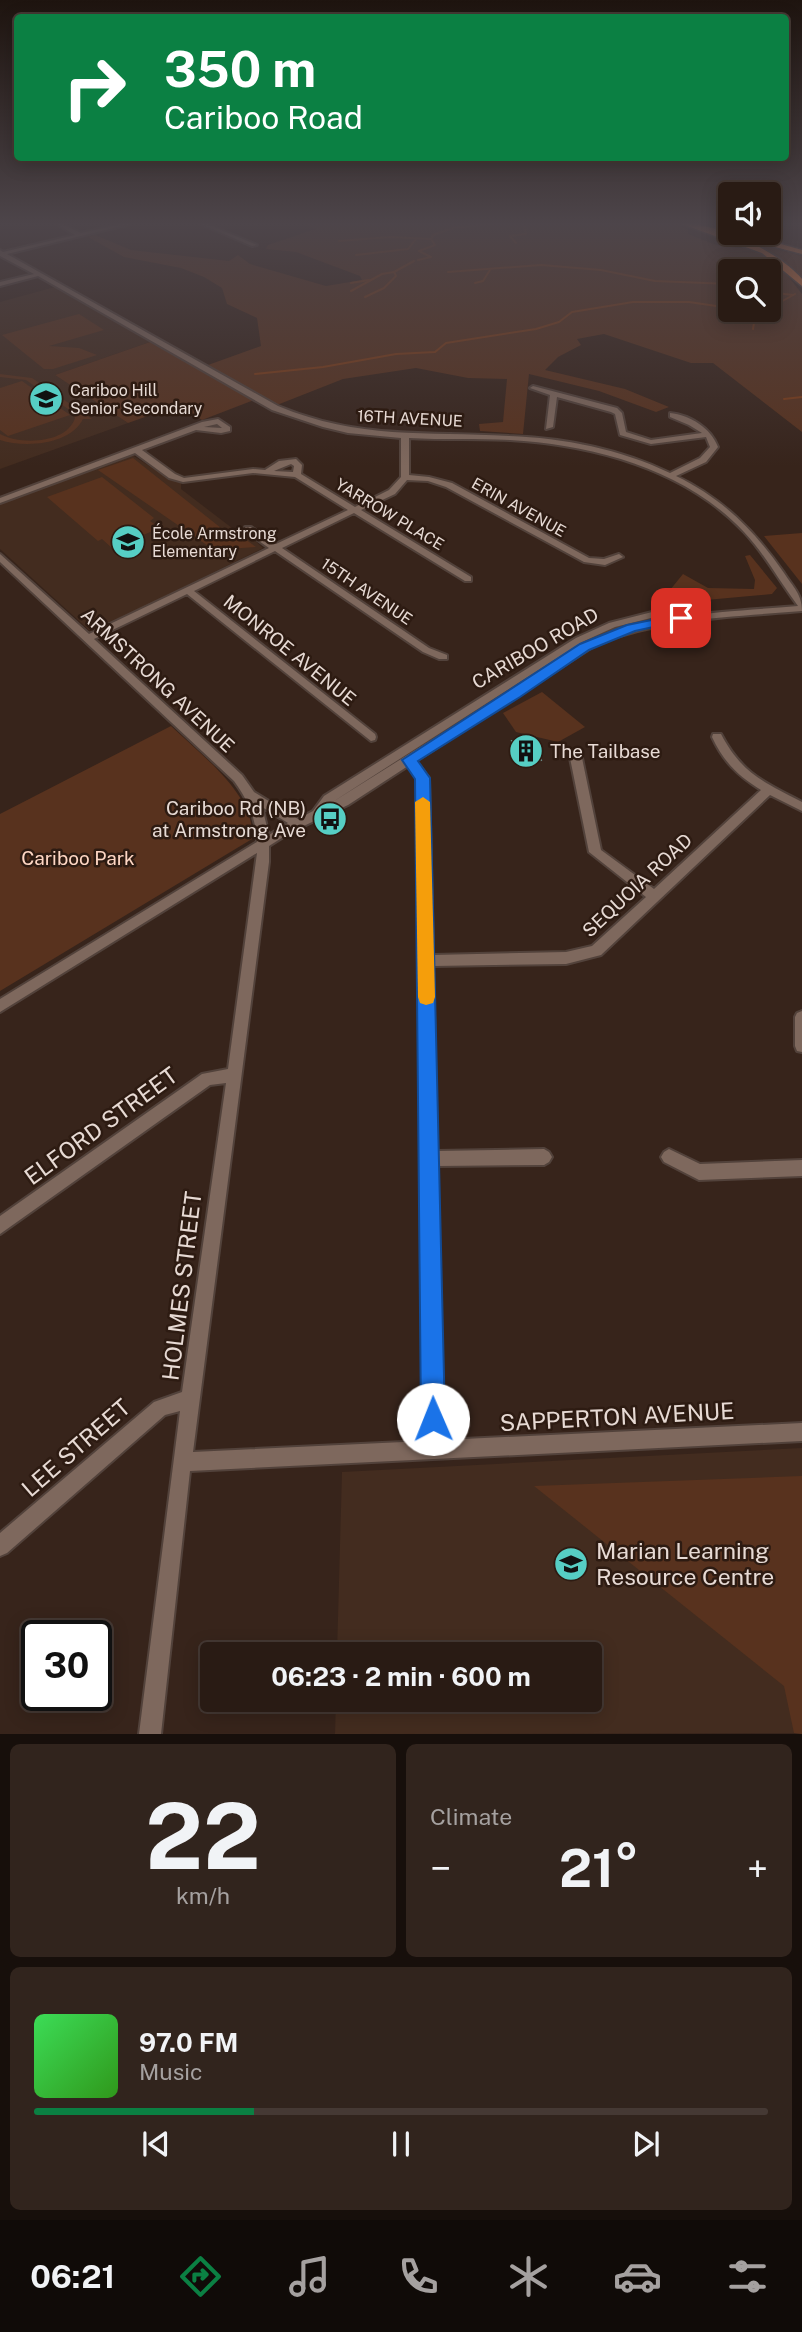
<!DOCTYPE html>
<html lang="en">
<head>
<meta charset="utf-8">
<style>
  :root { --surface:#291b14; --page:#31241d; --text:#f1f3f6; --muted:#a5a1a0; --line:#453934; --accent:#0b8043 }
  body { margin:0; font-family:"Public Sans",sans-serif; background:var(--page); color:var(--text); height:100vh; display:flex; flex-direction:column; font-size:26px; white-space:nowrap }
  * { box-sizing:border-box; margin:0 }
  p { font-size:23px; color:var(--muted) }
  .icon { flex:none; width:38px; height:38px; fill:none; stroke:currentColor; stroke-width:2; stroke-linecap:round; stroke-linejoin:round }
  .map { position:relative; height:1734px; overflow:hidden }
  .side { display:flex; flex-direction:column; gap:10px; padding:10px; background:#170f0b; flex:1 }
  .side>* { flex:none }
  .banner { position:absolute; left:14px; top:14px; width:775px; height:147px; border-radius:7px; box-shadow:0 4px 18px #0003,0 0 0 2px var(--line); background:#0b8043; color:#fff; overflow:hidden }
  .controls { position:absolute; left:718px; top:182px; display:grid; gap:14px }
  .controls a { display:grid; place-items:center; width:63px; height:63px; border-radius:7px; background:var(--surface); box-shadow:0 4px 18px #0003,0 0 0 2px var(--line); font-size:35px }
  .speed { position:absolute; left:21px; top:1620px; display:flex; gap:14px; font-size:35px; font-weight:700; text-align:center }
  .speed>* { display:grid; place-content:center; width:91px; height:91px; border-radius:50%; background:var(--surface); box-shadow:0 4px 18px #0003,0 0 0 2px var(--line); line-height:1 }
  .speed .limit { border:4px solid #111; border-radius:10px; background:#fff; color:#111 }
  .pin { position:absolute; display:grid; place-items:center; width:60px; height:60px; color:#fff; margin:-30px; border-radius:14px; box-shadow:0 4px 10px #0006 }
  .me { position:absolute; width:77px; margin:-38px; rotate:359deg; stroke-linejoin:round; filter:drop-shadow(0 0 5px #0008) }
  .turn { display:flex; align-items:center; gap:24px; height:147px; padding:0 35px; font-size:32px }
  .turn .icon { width:91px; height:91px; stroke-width:2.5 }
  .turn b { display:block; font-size:49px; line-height:60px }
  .big { font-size:52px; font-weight:700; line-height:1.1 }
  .side .widget { flex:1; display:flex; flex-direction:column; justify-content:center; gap:10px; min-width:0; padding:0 24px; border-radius:10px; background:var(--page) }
  .side .dial { align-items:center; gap:0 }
  .dial b { font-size:91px; line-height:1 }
  .song { display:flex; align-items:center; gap:21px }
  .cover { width:84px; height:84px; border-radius:10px; background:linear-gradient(135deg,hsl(130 70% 55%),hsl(110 70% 35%)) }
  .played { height:7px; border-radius:4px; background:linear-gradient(90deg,var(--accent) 30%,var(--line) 30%) }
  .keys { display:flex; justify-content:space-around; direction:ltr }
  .heat { display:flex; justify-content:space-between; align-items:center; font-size:38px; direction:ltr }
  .side .tiles { flex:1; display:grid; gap:10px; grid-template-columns:1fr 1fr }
  .widget:last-child { grid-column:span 2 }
  .trip { position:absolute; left:200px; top:1642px; width:402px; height:70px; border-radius:7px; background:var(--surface); box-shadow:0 4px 18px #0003,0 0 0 2px var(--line); font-weight:700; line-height:70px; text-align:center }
  .dock { display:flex; height:112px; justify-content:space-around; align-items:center; background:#100b08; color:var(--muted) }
  .dock .icon { width:49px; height:49px }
  .dock .active { color:var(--accent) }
  .dock b { font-size:32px; color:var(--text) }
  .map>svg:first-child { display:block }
  .built { fill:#432c1f }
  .green { fill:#58321e; fill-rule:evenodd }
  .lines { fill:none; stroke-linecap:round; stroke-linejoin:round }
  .stream { stroke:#7c3d19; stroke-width:2 }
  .building { fill:#35504d; stroke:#6b8885; stroke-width:2 }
  .minor-casing { stroke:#52423b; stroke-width:4 }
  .highway-casing { stroke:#52423b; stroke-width:3 }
  .minor { fill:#7e685d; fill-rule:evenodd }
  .highway { fill:#f7803b; fill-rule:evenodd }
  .route { fill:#1a73e8; stroke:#114b97; stroke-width:2 }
  .slow { fill:#f59e0b }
  .labels { text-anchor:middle; stroke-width:5; stroke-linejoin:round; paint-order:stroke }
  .far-poi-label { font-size:16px; fill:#e7dad4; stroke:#2d1b12; text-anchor:start }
  .far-street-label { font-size:16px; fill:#e7dad4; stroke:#2d1b12 }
  .street-label { font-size:19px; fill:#e7dad4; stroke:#2d1b12 }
  .poi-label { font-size:19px; fill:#e7dad4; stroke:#2d1b12; text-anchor:start }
  .park-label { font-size:19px; fill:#ffd7c4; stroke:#2d1b12 }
  .near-street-label { font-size:23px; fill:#e7dad4; stroke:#2d1b12 }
  .near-poi-label { font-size:23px; fill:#e7dad4; stroke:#2d1b12; text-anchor:start }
</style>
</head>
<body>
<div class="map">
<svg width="802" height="1734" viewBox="0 0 802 1734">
  <rect width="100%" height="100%" fill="#37241b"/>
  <!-- built -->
  <g class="built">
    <path d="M55,287L150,342L55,375L128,423L0,469V302Z"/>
    <path d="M132,455L170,479L181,483V489L232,528L234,534L252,538L263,548L98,629L89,630L0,549V504Z"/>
    <path d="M802,1448V1733L335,1734L336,1699H590V1654H337L342,1472Z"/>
  </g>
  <!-- green -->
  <g class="green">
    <path d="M305,224H677L688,230V234L719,246L752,249L768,257L781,267L802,294V432L713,363H691L604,334L577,339L581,345L558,357L545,370L625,389L669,407L656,412L599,391L529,374L523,434L480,431L479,424L503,422L507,379L468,378L416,368L343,379L277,405L208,365L261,346L257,318L227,304L222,288L204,277L181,268L124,257L88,237L95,235L131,250L229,261L238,255L250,264L326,286L362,280L360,276L296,252L266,249L268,245L315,229ZM730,271H768V310H730Z"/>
    <path d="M740,239L802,256V281C784,261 766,249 740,239Z"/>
    <path d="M79,314L104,330L49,346L79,348L97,355L53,369H44L2,335Z"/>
    <path d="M150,342L254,400L202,420L179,405L128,423L55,375Z"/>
    <path d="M0,374L32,378L92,419H83C70,445 25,448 0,440V434C20,445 67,444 75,418L71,411L26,380L0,377Z"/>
    <path d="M22,381L70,415L8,436L0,430V388Z"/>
    <path d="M133,458L231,536L245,539L256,547L214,550L98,470Z"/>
    <path d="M102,477L154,518L150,521L160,528L112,548L102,539L98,541L47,497Z"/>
    <path d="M802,533V584L764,536Z"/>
    <path d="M750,555L777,588L772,594L673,603L661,601L683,574L708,588L754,589L755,580L745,556Z"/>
    <path d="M542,692L585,727L558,742L516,732L503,713Z"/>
    <path d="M171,726C199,753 257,796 252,839L0,991V814Z"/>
    <path d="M802,1476V1734L794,1733L784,1686L534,1486Z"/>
  </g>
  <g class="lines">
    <!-- stream -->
    <g class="stream">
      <path d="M339,241L390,237L431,239"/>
      <path d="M516,243L510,236L526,234L524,224"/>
      <path d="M356,255L408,249L416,239"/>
      <path d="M418,260L431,257L419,251L435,245L431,239L433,235L453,228L492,224"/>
      <path d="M448,272L541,265L601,270L655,281L730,284"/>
      <path d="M351,283L369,280"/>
      <path d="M475,283L483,281L490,270"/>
      <path d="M351,291L382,274L394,272"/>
      <path d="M768,292L793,295"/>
      <path d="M365,297L384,288L396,276L394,272L414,261"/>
      <path d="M768,309L795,294"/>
      <path d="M753,329L754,323L767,310"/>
      <path d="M255,374L323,367L396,354L435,352L446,343L536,329L559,322L572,312L633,302H689L730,308"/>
      <path d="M784,399L802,397"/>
    </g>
  </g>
  <!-- building -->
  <path class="building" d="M512,741H537L541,760L518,761Z"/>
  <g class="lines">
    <!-- minor casing -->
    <g class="minor-casing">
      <g id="minor">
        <path d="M57,224H62L81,233L122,224H130L7,254L278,406C360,440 424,431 509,436C564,438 620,449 670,473L700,458L710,447L706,437L651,444L620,435L615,414L611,412L557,397L553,427L546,429L550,395L530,388L533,386L617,408L622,413L626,432L651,440L702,433L689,425L670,417V413C690,415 711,428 718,447L706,462L676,476C722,498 755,531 784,573C793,587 802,594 802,611C732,617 663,618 597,644L416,761L429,778L433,955L566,952L592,946L646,897L589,852L570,758L572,755H580L582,758L601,850L654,889L761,790C738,776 723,761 712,737L713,734H721C742,774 764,782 802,802V811L770,795L601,955L566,964L433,966L437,1151L544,1149L549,1152L552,1157L549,1162L544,1165L437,1166L443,1440L802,1423V1441L190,1471L161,1734H139L180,1411L165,1415L7,1553L0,1556V1533L154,1402L182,1392L226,1083L210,1085L0,1234V1216L202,1074L228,1069L257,853L0,1012V999L257,842C256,818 248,800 234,781L0,562V554L89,634L269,548L245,531V527H251L276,544L348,510L295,477L253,473L183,482L169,478L135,453L0,503V498L202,422L218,419L230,427V431L221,433L196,430L142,450L175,474L184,478L253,469L265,470L279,461L296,459L302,465L301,474L355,507L389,490L401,477V438L348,433L323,427L272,410L38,276L0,286V282L34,274L0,256V250L3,252L75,235ZM217,424L222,428L204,427ZM409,438C443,440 477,438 510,440C594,445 685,469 744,532C765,554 779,581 798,606C727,612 658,613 591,640L331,803L582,642L615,627L663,615L665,613L660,610L609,623L576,638L324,796L313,811L298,819L254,792L242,775L94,639L187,594L371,741L375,740L376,737L375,734L194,591L275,551L423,652L439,659H447V655L429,648L282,548L354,513L465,581H471V577L361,510L395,494L407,480L428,481L446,487L584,562L605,565L623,557L619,554L604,559L589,558L452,483L429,477L409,475ZM291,464L294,466L293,472L274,471ZM408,766L417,779L425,1441L193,1452L269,862V846L291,832L348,805ZM262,807L288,823L269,835Z"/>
        <path d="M201,224H207L257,245L252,246Z"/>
        <path d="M802,1011V1052L797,1051L795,1046V1017L797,1013Z"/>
        <path d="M669,1149L700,1164L802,1160V1176L699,1180L664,1162L661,1157L664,1152Z"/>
      </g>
    </g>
    <!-- highway casing -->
    <g class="highway-casing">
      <g id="highway">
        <path d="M682,224C718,222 779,252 802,279V286L762,253Z"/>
        <path d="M759,238L802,250V254L756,242Z"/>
      </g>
    </g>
    <!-- minor -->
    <use href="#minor" class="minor"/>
    <!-- highway -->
    <use href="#highway" class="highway"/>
  </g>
  <!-- sky -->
  <linearGradient id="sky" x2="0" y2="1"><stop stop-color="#1e140f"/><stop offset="0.48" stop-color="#4d454a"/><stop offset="1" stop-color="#4d454a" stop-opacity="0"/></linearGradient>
  <rect width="802" height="466" fill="url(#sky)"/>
  <!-- route -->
  <path class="route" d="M681,614L687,618L686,620L635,631L589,650L520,697L418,761L430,778L445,1419L441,1427L433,1431L424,1427L421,1419L415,779L402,760L580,644L627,625Z"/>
  <!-- slow -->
  <path class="slow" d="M423,797L430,802L435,997L433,1003L426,1005L420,1003L418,997L415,802Z"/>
  <!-- icons -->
  <defs>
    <g id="school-disc" transform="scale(1.75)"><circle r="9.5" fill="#56cec4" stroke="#2d1b12"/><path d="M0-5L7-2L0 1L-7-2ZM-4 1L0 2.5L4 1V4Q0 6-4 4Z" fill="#111"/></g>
    <g id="building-disc" transform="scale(1.75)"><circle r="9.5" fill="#56cec4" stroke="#2d1b12"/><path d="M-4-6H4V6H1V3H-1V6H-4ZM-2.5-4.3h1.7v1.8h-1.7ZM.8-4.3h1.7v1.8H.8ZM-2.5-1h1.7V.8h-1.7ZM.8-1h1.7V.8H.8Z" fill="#111"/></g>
    <g id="bus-disc" transform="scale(1.75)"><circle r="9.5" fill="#56cec4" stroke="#2d1b12"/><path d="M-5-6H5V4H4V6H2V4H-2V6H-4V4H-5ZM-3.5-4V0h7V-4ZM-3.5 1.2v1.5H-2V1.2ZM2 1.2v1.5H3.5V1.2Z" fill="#111"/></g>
  </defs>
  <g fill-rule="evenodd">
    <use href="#school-disc" x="46" y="399"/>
    <use href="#school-disc" x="128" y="542"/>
    <use href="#building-disc" x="526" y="751"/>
    <use href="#bus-disc" x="330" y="819"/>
    <use href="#school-disc" x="571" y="1564"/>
  </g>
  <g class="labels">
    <!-- far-poi labels -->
    <g class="far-poi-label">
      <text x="70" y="396">Cariboo Hill<tspan x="70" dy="18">Senior Secondary</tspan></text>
      <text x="152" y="539">École Armstrong<tspan x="152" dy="18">Elementary</tspan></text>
    </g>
    <!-- far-street labels -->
    <g class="far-street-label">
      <text transform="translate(410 418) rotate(3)" y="6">16TH AVENUE</text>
      <text transform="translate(519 507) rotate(29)" y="6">ERIN AVENUE</text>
      <text transform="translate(390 514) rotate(31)" y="6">YARROW PLACE</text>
      <text transform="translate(367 591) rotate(34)" y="6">15TH AVENUE</text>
    </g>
    <!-- street labels -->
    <g class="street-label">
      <text transform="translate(535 648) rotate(-30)" y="7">CARIBOO ROAD</text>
      <text transform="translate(290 650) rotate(39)" y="7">MONROE AVENUE</text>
      <text transform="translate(158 680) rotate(43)" y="7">ARMSTRONG AVENUE</text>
      <text transform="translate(637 885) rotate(-43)" y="7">SEQUOIA ROAD</text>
    </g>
    <!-- poi labels -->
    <g class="poi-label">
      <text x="550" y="758">The Tailbase</text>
      <text x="306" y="815" text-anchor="end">Cariboo Rd (NB)<tspan x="306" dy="22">at Armstrong Ave</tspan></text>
    </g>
    <!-- park labels -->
    <g class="park-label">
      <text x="78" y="865">Cariboo Park</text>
    </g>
    <!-- near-street labels -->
    <g class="near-street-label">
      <text transform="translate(101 1126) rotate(-36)" y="8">ELFORD STREET</text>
      <text transform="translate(182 1286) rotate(-83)" y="8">HOLMES STREET</text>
      <text transform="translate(617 1417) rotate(-3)" y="8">SAPPERTON AVENUE</text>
      <text transform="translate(76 1448) rotate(-41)" y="8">LEE STREET</text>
    </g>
    <!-- near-poi labels -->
    <g class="near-poi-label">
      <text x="596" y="1559">Marian Learning<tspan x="596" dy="26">Resource Centre</tspan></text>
    </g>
  </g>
</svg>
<div class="controls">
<a><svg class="icon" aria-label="sound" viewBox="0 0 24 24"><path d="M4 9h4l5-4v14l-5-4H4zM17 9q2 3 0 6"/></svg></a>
<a><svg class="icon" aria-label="search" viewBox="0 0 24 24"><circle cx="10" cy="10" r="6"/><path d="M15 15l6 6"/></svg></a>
</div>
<div class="speed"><div class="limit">30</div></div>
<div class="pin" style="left:681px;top:618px;background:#d93025"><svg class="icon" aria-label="arrive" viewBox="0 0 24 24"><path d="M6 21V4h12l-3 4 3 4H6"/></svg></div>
<svg class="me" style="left:433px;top:1419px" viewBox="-20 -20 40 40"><circle r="19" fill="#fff"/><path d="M0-13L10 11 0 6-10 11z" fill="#1a73e8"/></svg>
<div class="trip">06:23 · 2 min · 600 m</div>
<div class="banner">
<div class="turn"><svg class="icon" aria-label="right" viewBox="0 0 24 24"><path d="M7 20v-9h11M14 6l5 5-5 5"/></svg><div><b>350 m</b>Cariboo Road</div></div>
</div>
</div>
<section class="side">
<div class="tiles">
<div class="widget dial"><b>22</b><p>km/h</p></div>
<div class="widget"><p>Climate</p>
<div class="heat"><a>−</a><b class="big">21°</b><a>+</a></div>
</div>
<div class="widget">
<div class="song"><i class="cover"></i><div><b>97.0 FM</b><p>Music</p></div></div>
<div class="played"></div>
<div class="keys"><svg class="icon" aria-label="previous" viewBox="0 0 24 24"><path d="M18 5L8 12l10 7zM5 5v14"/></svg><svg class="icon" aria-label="pause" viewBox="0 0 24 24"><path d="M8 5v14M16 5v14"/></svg><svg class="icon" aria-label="next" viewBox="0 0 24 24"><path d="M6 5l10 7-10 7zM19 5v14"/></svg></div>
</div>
</div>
</section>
<nav class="dock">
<b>06:21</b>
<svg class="icon active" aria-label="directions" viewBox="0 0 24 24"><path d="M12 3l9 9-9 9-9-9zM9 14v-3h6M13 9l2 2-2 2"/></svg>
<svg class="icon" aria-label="music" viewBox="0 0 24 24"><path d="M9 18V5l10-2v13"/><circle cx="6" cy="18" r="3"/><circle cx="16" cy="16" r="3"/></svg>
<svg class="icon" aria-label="phone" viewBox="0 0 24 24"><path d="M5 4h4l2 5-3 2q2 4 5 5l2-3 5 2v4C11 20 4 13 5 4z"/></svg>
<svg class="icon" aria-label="climate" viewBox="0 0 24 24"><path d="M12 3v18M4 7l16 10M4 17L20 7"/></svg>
<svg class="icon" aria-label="car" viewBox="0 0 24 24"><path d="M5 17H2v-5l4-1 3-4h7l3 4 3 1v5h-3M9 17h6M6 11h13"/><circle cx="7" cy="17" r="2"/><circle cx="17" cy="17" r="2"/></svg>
<svg class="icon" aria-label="filters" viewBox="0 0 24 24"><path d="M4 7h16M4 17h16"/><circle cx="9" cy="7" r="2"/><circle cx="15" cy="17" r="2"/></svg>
</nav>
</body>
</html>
